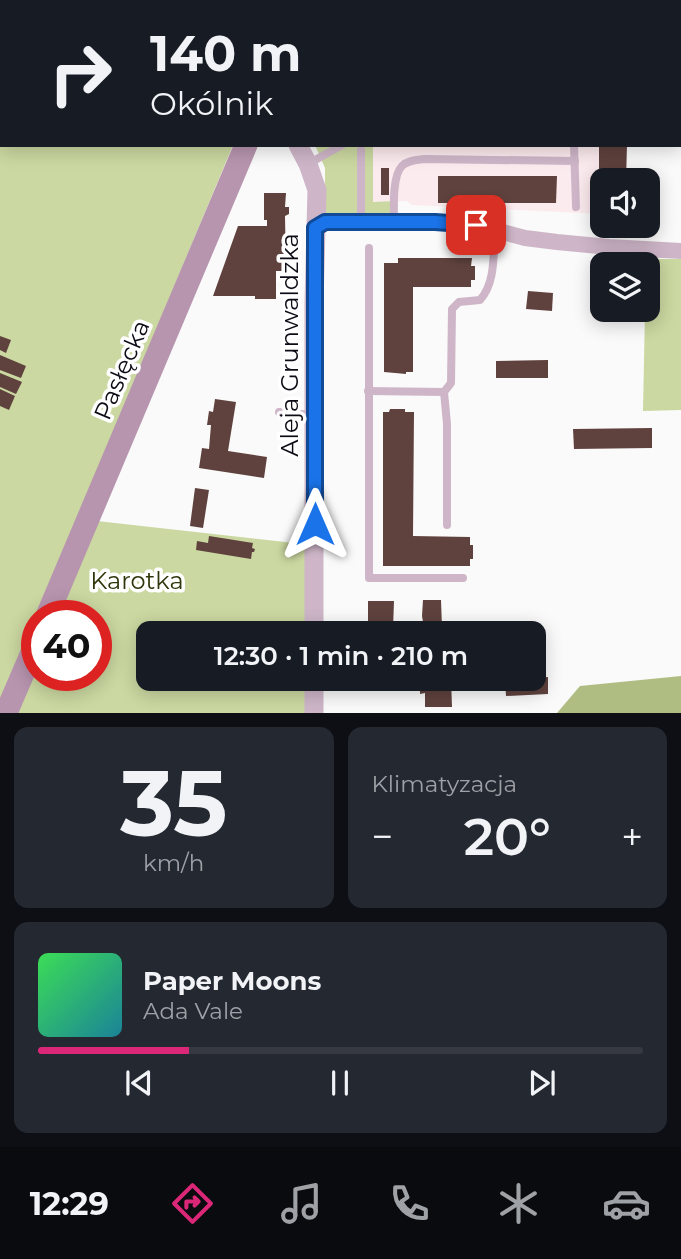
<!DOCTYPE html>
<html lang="pl">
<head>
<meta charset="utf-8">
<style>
  :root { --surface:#171b24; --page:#242831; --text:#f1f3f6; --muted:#9ea1a6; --line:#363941; --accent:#db2777 }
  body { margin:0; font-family:Montserrat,sans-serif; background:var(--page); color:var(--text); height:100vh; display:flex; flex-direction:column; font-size:26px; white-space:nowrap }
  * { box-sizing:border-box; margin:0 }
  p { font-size:23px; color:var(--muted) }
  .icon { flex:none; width:38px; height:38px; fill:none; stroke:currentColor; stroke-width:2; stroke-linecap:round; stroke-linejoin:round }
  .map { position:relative; height:713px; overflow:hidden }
  .side { display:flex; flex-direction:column; gap:14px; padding:14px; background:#0d0f14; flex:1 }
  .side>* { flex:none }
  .hud { position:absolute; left:0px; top:0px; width:682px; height:147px; box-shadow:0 4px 18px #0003; background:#171b24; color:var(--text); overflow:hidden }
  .buttons { position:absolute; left:590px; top:168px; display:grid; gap:14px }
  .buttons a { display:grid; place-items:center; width:70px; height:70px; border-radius:14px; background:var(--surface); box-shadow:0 4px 18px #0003; font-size:35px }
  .speed { position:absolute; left:21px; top:600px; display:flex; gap:14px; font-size:35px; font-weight:700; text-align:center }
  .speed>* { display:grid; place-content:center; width:91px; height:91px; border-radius:50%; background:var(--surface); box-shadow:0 4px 18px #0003; line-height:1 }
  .speed .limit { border:10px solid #d22; background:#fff; color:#111 }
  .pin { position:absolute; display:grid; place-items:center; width:60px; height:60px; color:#fff; margin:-30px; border-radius:14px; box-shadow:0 4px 10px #0006 }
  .me { position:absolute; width:77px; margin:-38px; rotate:0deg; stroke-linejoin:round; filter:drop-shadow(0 0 5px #0008) }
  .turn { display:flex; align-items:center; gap:24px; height:147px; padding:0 35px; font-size:32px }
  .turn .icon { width:91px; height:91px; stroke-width:2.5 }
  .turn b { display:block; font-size:49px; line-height:60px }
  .big { font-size:52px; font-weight:600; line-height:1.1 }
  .side .tile { flex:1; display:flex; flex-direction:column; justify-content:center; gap:10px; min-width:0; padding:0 24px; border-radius:14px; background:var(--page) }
  .side .dial { align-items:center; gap:0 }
  .dial b { font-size:91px; line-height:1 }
  .song { display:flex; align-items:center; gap:21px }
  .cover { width:84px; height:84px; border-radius:10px; background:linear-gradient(135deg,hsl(130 70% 55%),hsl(190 70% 35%)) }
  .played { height:7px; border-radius:4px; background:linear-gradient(90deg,var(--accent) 25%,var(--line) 25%) }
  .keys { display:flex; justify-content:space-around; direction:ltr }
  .heat { display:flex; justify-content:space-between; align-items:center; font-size:38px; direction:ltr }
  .side .tiles { flex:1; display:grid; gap:14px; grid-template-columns:1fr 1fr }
  .tile:last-child { grid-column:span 2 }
  .trip { position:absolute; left:136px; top:621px; width:410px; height:70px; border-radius:14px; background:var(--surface); box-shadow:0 4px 18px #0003; font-weight:600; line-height:70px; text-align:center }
  .tab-bar { display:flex; height:112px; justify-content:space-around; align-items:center; background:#090b0e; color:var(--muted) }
  .tab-bar .icon { width:49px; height:49px }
  .tab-bar .current { color:var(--accent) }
  .tab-bar b { font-size:32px; color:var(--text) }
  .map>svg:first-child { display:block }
  .industrial { fill:#fcebee }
  .green { fill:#cbd8a1 }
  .forest { fill:#afbc82 }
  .building { fill:#5f423e }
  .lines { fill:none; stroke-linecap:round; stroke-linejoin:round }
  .service { stroke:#ceb6c8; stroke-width:8 }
  .minor { stroke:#ceb6c8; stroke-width:16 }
  .tertiary { stroke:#ceb6c8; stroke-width:19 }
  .secondary { stroke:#b895af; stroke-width:23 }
  .route-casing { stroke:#114b97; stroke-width:18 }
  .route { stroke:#1a73e8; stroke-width:12 }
  .labels { text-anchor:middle; stroke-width:7; stroke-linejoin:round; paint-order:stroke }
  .street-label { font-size:24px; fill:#0d0b15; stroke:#fff }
  .park-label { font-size:24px; fill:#2f370a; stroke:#fff }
</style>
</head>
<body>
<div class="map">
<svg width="681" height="713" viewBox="0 0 681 713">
  <rect width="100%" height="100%" fill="#fafafa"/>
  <!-- industrial -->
  <g class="industrial">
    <rect x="373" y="0" width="254" height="2"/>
    <path d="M373,145H627L626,180H602V214L412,205L407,201L373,202Z"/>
  </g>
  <!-- green -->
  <g class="green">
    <path d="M0,0H118L122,2H2V145H233L37,616V625L0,711Z"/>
    <path d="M315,145H373V202L394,201V222H325V168Z"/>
    <path d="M646,259H681V410L643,411L645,310H648V264H645Z"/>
    <path d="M97,521L311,545L309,633L149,634V679H309L308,713H16L37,664V676H96V616H57Z"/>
  </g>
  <!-- forest -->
  <path class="forest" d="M681,676V713H557L580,686Z"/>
  <!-- building -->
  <g class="building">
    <path d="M599,145H627L626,180H602V214H599Z"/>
    <rect x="381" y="168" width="8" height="27"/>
    <path d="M438,176H557L556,203H438Z"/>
    <path d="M264,193H286L285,207H289V214L285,216L286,271H276V299H255V296H213L238,226H267V220H264Z"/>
    <path d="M398,258H472L471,266H475V280H471V287H413V372H406V374L384,372V263H398Z"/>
    <path d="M528,291L553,293L552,311L526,309Z"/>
    <path d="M0,336L11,340L6,353L0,350Z"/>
    <path d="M0,355L26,366L21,378L0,370Z"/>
    <path d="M548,360V378H496V361Z"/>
    <path d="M0,373L22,382L16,394L0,387Z"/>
    <path d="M0,389L15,396L9,410L0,406Z"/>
    <path d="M215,399L236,402L228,451L267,457L264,478L199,468L202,448L209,449L211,425H207L209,411L213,412Z"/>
    <path d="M390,409H405V412H414L413,536L470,537V545H473V559H470V566H383V412H389Z"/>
    <path d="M652,428V448L574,449L573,429Z"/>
    <path d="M195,488L209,490L203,528L190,526Z"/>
    <path d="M209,536L253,543L252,548L255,549L254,552H252L251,559L196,550L197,541L208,543Z"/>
    <path d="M423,600H441L442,628H424L422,616Z"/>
    <path d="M368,601H394L393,629H368Z"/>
    <path d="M548,677V694L506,696L505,679H534V678Z"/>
    <path d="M425,679H451L452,707H425V693L420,694V685H425Z"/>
  </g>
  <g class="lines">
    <!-- service -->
    <g class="service">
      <path d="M364,0V2"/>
      <path d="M570,0V2"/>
      <path d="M390,2V0"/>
      <path d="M574,145L576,207"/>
      <path d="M308,164L342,145"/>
      <path d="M361,222V150"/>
      <path d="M394,222C394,208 392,176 402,166C408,160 417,160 424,159L575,161"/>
      <path d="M369,248V578H463"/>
      <path d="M368,391L444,392"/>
      <path d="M279,412L312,415"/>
      <path d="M447,525V424L444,392L451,383L452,309L459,302L480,300C496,283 493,253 495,230"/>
    </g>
    <!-- minor -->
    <path class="minor" d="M315,228L325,222L461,223L484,227L525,238L557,242L609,247L681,251"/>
    <!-- tertiary -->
    <g class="tertiary">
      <path d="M298,145L308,164L317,190L314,303V634"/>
      <path d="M314,713V679"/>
    </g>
    <!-- secondary -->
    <g class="secondary">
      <path d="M299,2L300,0"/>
      <path d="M47,616L246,145"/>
      <path d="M6,713L37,641"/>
    </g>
  </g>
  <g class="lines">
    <!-- route casing -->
    <g class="route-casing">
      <path id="route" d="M315,524V228L325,222H435L476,225"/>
    </g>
    <!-- route -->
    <use href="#route" class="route"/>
  </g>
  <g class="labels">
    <!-- street labels -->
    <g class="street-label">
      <text transform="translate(290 345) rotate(-90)" y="8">Aleja Grunwaldzka</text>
      <text transform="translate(122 370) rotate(-67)" y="8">Pasłęcka</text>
    </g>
    <!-- park labels -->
    <g class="park-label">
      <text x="137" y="589">Karotka</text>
    </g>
  </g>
</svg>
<div class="buttons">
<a><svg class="icon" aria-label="sound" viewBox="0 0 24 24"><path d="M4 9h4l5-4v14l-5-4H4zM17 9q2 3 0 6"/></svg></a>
<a><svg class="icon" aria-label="layers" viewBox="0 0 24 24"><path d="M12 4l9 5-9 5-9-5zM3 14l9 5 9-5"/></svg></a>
</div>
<div class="speed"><div class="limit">40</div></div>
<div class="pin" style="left:476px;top:225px;background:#d93025"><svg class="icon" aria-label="arrive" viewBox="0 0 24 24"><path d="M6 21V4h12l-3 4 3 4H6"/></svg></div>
<svg class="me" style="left:315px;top:524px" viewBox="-20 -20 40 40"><path d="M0-17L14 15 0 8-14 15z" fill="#1a73e8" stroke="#fff" stroke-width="4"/></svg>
<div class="trip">12:30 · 1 min · 210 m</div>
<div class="hud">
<div class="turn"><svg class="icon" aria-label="right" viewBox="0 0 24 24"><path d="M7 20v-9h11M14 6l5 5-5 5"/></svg><div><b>140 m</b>Okólnik</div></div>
</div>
</div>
<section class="side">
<div class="tiles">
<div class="tile dial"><b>35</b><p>km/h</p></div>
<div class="tile"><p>Klimatyzacja</p>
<div class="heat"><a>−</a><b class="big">20°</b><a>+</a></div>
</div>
<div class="tile">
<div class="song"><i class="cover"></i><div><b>Paper Moons</b><p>Ada Vale</p></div></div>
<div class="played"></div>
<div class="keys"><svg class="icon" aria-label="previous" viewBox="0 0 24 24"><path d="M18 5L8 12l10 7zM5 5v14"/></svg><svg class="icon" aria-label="pause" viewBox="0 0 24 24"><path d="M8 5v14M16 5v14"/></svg><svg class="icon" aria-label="next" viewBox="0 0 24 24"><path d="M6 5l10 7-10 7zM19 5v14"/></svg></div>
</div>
</div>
</section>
<nav class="tab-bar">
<b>12:29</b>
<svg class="icon current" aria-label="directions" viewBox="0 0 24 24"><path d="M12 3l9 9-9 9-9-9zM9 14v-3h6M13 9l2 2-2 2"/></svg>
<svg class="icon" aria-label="music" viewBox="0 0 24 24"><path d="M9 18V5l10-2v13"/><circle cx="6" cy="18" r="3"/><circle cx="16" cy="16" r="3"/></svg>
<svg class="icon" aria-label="phone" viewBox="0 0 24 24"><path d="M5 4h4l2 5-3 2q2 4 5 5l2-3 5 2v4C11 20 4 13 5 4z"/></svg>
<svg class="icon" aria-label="climate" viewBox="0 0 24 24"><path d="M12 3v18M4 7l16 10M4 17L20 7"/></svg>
<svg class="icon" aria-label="car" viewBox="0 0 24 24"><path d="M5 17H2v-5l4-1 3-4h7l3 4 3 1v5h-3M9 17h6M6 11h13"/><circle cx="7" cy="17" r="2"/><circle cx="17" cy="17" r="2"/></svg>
</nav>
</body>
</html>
